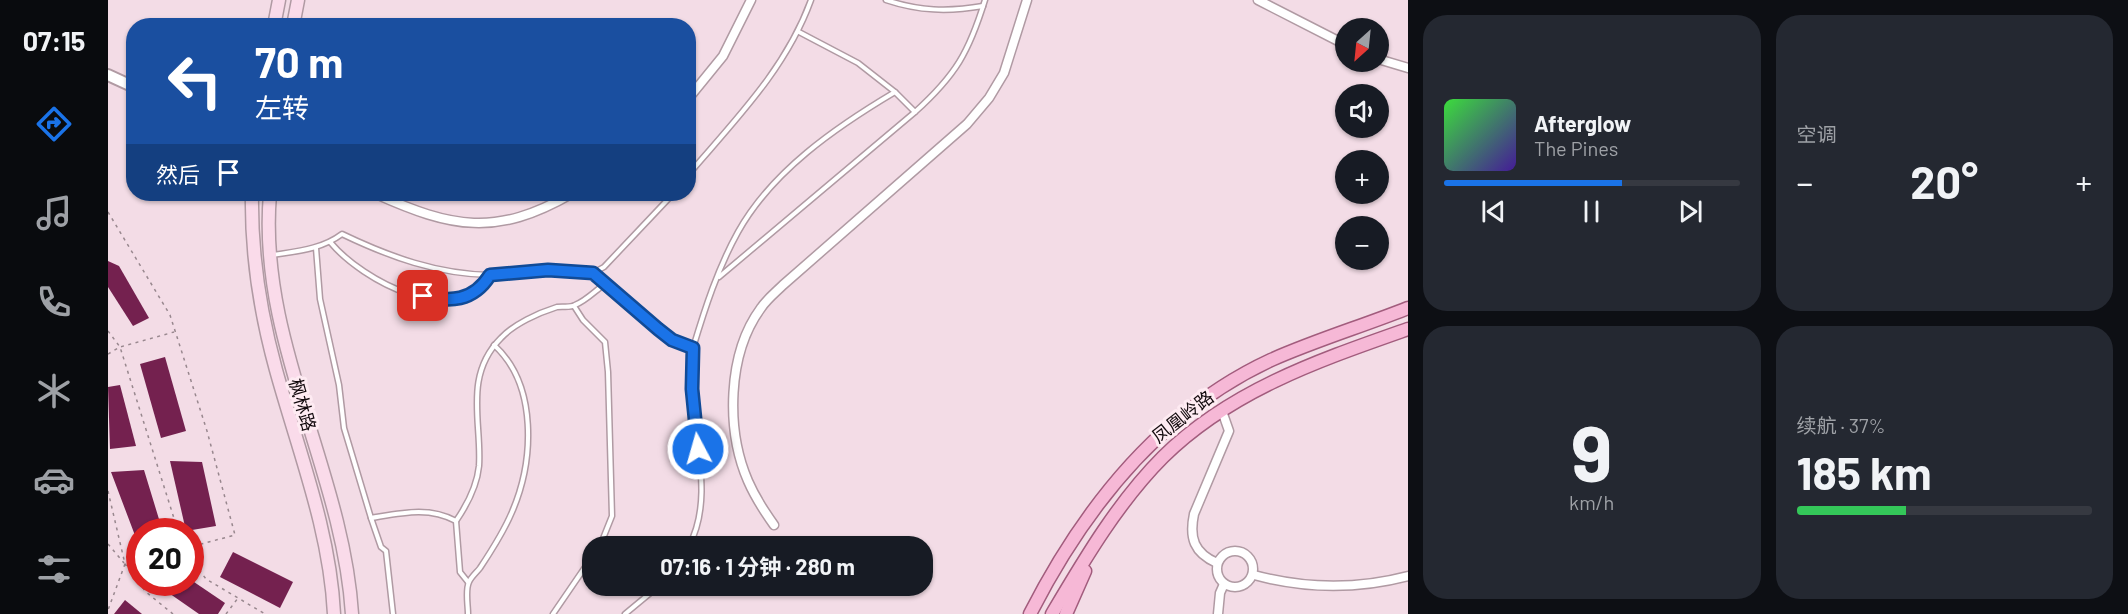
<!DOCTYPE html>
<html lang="zh">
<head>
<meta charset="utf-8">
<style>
  :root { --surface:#171b24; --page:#242831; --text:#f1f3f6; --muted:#9ea1a6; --line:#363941; --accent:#1a73e8 }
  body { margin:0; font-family:Barlow,"Noto Sans SC",sans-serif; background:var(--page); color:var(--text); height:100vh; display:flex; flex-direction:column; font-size:22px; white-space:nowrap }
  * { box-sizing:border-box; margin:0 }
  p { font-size:20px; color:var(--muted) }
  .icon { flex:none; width:33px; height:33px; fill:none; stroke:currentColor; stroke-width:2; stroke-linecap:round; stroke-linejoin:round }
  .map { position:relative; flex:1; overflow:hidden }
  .side { display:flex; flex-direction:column; gap:15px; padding:15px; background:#0d0f14; width:720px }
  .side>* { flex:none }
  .guide { position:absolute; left:18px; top:18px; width:570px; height:183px; border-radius:24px; box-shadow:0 2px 4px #0004; background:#1a4fa0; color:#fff; overflow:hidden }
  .needle { width:39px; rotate:207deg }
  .controls { position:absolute; left:1227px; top:18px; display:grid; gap:12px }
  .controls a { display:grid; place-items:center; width:54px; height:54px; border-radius:50%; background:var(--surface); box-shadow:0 2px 4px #0004; font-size:30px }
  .speed { position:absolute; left:18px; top:518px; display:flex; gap:12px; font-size:30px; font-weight:700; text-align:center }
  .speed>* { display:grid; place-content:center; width:78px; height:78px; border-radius:50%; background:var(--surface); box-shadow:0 2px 4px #0004; line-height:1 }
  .speed .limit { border:9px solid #d22; background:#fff; color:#111 }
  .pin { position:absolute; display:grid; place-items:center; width:51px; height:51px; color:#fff; margin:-26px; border-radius:12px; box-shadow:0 3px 9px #0006 }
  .me { position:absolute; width:66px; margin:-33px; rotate:354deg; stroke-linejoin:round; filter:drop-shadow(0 0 4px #0008) }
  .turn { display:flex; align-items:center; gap:21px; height:126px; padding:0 30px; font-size:27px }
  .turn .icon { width:78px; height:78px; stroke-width:2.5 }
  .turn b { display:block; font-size:42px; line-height:51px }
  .then { display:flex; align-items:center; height:57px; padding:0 30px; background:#0003; gap:12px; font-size:22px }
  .big { font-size:45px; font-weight:700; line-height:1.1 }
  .side .widget { flex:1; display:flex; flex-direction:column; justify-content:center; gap:9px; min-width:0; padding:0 21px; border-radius:24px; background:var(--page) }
  .side .dial { align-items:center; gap:0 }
  .dial b { font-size:78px; line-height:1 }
  .song { display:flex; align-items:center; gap:18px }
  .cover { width:72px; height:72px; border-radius:9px; background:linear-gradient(135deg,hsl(120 70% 55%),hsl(260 70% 35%)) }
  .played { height:6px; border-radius:3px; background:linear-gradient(90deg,var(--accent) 60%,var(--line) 60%) }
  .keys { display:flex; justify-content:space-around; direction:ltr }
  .heat { display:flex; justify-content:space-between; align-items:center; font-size:33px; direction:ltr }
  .charge { height:9px; border-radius:4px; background:linear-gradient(90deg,#34c759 37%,var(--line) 0) }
  .side .tiles { flex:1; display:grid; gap:15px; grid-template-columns:repeat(2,1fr) }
  .trip { position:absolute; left:474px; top:536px; width:351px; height:60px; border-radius:24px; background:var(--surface); box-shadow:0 2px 4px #0004; font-weight:700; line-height:60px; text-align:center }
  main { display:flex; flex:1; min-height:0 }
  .tabs { display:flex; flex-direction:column; width:108px; justify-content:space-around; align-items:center; background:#090b0e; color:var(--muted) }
  .tabs .icon { width:42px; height:42px }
  .tabs .active { color:var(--accent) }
  .tabs b { font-size:27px; color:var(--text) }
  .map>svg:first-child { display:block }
  .building { fill:#74214f }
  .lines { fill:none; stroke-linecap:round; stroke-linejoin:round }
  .service-casing { stroke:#b09aa3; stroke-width:7 }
  .minor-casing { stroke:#b09aa3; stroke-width:11 }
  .tertiary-casing { stroke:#b09aa3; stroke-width:14 }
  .secondary-casing { stroke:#b09aa3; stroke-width:15 }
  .primary-casing { stroke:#a25c7d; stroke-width:15 }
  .path { stroke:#98878e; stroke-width:1.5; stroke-dasharray:3 4.5; stroke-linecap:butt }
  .service { stroke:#fff; stroke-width:4 }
  .minor { stroke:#fff; stroke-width:8 }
  .tertiary { stroke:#fff; stroke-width:10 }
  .secondary { stroke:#fadbea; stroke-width:12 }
  .primary { stroke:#f6b8d6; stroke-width:12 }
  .route-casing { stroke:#114b97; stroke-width:15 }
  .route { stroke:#1a73e8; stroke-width:10 }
  .labels { text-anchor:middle; stroke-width:6; stroke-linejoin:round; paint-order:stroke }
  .street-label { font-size:18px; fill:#120a0d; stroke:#feebf2 }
</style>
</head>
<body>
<main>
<nav class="tabs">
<b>07:15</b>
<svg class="icon active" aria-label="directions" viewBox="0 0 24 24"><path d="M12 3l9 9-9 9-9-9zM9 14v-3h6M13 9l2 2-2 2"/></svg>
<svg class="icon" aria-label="music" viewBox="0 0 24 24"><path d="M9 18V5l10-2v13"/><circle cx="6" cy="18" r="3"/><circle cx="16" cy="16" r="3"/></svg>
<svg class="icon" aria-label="phone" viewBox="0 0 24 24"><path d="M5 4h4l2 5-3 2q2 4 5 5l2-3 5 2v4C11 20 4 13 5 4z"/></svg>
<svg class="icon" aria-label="climate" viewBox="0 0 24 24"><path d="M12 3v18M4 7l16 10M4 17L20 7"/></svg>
<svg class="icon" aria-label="car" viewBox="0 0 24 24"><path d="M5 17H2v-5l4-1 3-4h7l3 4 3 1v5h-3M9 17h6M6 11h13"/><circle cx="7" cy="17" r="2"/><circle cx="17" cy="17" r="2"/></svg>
<svg class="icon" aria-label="filters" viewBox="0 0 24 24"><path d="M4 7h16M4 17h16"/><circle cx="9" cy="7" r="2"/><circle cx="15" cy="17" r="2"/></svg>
</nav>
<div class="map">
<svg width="1300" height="614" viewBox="0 0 1300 614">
  <rect width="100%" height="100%" fill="#f3dce6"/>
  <!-- building -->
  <g class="building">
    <path d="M0,261L11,266L41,318L25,326L0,287Z"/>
    <path d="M57,357L78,431L53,438L32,364Z"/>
    <path d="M12,385L28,446L2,449L0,387Z"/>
    <path d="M62,461L94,462L108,526L78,531Z"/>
    <path d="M36,470L54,529L32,531L31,546L3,472Z"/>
    <path d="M125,552L185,582L172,608L112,577Z"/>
    <path d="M45,582H86L117,603L110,614H91Z"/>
    <path d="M17,600L34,614H6Z"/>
  </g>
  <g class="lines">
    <!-- service casing -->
    <g class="service-casing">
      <g id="service">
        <path d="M778,0C811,11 840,12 875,6"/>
        <path d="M691,32L750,63L787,92"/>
        <path d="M580,175C627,120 678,69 703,0"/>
        <path d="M223,243C254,280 347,331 382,275"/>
        <path d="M208,248L212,299L231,385L236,428L263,518C293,513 321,506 348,521C359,505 369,486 371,466C374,423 355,376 393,338C406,324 430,313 449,307C455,306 462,308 467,305C478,301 488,290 497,284"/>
        <path d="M165,255C190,251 214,249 234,234C282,257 329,274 382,275C415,276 451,263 483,273C497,277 522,306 534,317C550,331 566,340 585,348C597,308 610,268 630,232C664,171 728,127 787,92L807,112C848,75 861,52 877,0"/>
        <path d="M485,273L496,267L565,194"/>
        <path d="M611,277L807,112"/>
        <path d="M466,306L475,320L497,342L500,372L504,516L492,546"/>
        <path d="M263,518L273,547L278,551L285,614"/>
        <path d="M348,521L352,572L360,582"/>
        <path d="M581,546C604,502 589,452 585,404C584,385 586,367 585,348"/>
        <path d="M360,614C360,605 357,590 361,582C363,577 369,572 372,568C384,550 396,531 404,512C426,461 430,385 386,345"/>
        <path d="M445,614L484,557"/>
        <path d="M517,614L552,585"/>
      </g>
    </g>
    <!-- minor casing -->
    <g class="minor-casing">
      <g id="minor">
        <path d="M1150,0L1238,45"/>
        <path d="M1270,59L1300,68"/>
        <path d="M580,99L615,56L643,0"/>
        <path d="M268,194C344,228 388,237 463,194"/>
        <path d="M666,525C656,511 647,497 640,481C618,430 619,354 653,308C659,299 668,292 675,285L859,124L881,98L896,73L919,0"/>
        <circle cx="1127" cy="569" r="18"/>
        <path d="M1109,563C1086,553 1081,538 1086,514L1121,431L1114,411"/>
        <path d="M1146,575C1198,589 1247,590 1300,576"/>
        <path d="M1110,614L1112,593L1116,584"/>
      </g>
    </g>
    <!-- tertiary casing -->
    <g class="tertiary-casing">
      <path id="tertiary" d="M0,75L26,87"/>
    </g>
    <!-- secondary casing -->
    <g class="secondary-casing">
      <g id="secondary">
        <path d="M166,26L171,0"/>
        <path d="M185,26L190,0"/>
        <path d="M144,194C143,253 152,312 168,370C190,450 222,530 226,614"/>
        <path d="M162,194C149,340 235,471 244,614"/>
      </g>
    </g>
    <!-- primary casing -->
    <g class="primary-casing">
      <g id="primary">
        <path d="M922,614C976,508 1053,411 1163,360C1208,340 1255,326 1300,308"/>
        <path d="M944,614C976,560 1010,502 1055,457C1123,390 1212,360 1300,329"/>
        <path d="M958,614L977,571"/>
      </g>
    </g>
    <!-- path -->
    <g class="path">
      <path d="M0,212L62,315L99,431L127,535L82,547"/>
      <path d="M0,331L12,347L70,531"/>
      <path d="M0,354L12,347L66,332"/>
      <path d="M0,491L17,564L0,610"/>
      <path d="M0,544L16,563"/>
      <path d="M82,558L98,579L157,614"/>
      <path d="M32,560L17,564L38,592L65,614"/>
      <path d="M118,614L130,598"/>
    </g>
    <!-- service -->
    <use href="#service" class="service"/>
    <!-- minor -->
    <use href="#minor" class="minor"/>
    <!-- tertiary -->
    <use href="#tertiary" class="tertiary"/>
    <!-- secondary -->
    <use href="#secondary" class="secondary"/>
    <!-- primary -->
    <use href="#primary" class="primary"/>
  </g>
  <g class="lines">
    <!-- route casing -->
    <g class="route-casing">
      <path id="route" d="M315,296C342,302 365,302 382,275L440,270L485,273L550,329L564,340L585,348L584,389L590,449"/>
    </g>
    <!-- route -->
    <use href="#route" class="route"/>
  </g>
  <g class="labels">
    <!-- street labels -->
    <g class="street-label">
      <text transform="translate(194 405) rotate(74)" y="6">枫林路</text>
      <text transform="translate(1075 417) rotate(-38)" y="6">凤凰岭路</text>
    </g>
  </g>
</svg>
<div class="controls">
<a><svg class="needle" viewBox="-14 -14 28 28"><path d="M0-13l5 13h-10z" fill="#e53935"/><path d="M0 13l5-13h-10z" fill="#9ea1a6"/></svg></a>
<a><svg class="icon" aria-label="sound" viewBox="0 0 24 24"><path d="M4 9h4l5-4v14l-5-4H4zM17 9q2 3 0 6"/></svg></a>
<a>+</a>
<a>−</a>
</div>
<div class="speed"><div class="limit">20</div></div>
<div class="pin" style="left:315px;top:296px;background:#d93025"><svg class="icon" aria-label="arrive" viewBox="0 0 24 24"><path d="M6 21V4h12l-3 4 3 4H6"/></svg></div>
<svg class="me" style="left:590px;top:449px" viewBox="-20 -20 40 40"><circle r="17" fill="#1a73e8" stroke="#fff" stroke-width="3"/><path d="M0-11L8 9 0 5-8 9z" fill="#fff"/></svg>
<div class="trip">07:16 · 1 分钟 · 280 m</div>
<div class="guide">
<div class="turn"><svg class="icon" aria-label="left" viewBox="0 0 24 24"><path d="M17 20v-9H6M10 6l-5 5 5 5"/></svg><div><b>70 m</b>左转</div></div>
<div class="then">然后<svg class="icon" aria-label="arrive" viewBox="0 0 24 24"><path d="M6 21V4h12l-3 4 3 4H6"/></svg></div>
</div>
</div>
<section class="side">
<div class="tiles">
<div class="widget">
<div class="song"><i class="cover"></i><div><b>Afterglow</b><p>The Pines</p></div></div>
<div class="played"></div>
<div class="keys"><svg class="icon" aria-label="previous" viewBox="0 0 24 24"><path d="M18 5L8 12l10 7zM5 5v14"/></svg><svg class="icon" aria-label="pause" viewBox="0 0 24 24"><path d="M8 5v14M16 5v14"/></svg><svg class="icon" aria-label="next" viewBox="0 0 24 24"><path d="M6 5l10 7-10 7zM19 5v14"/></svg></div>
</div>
<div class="widget"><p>空调</p>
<div class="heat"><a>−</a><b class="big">20°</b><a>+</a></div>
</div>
<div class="widget dial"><b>9</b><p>km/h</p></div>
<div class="widget"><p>续航 · 37%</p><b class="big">185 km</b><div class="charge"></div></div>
</div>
</section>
</main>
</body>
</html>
